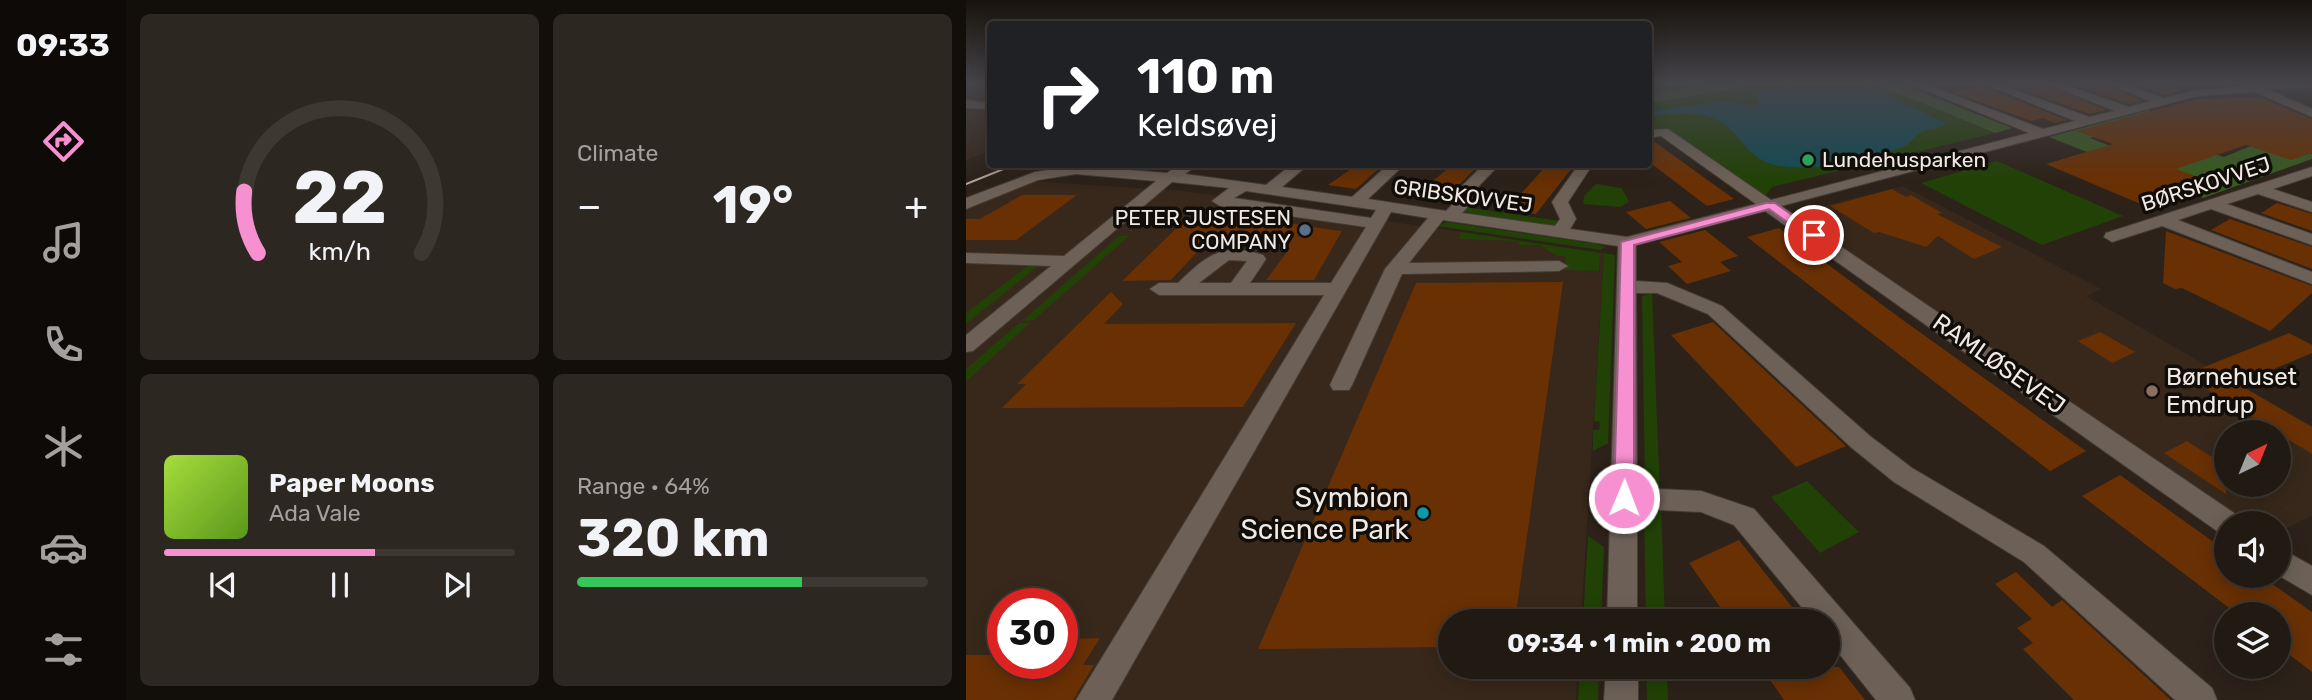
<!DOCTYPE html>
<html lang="en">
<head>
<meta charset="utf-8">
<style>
  :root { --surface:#211a13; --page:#2d2721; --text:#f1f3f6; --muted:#a2a1a0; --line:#3e3833; --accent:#f690d0 }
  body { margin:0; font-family:Rubik,sans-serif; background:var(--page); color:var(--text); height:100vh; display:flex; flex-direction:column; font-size:26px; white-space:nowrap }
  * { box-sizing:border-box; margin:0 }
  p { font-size:23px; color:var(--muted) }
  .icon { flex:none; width:38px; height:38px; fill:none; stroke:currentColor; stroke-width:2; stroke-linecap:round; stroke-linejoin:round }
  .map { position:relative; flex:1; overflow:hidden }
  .drawer { display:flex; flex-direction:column; gap:14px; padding:14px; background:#120e0a; width:840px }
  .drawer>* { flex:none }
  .hud { position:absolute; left:21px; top:21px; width:665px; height:147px; border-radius:7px; box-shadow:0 4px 18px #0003,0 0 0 2px var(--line); background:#202124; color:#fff; overflow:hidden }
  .needle { width:46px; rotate:43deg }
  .fabs { position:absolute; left:1248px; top:420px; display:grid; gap:14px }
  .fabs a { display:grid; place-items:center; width:77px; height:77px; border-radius:50%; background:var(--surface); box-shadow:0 4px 18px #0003,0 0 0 2px var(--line); font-size:35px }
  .speed { position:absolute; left:21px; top:588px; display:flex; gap:14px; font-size:35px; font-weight:700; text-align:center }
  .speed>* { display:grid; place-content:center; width:91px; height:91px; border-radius:50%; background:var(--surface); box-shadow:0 4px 18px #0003,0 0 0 2px var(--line); line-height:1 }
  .speed .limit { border:10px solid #d22; background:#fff; color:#111 }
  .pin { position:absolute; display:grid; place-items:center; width:60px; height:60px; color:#fff; margin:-30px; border:4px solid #fff; border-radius:50%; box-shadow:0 2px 7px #0007 }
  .me { position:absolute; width:77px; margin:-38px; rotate:1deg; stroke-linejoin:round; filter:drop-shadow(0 0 5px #0008) }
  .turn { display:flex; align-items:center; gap:24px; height:147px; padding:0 35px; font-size:32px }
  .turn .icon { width:91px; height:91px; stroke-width:2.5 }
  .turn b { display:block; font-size:49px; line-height:60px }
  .big { font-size:52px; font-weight:700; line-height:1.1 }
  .drawer .widget { flex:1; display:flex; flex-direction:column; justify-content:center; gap:10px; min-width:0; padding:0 24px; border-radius:10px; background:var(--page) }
  .drawer .dial { align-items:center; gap:0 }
  .dial svg { height:182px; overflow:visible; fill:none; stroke:var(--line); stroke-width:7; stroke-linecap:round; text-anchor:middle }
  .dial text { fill:var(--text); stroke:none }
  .song { display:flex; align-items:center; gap:21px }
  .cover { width:84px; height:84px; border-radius:10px; background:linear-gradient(135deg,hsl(80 70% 55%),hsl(90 70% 35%)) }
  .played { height:7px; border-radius:4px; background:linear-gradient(90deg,var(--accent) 60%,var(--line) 60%) }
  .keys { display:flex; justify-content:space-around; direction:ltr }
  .heat { display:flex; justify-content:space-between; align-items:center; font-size:38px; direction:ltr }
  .charge { height:10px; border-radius:5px; background:linear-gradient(90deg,#34c759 64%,var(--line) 0) }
  .drawer .tiles { flex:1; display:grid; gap:14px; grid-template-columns:repeat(2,1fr) }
  .trip { position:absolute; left:472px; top:609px; width:402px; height:70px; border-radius:35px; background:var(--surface); box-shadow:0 4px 18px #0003,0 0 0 2px var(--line); font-weight:700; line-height:70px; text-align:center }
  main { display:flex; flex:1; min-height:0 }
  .tab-bar { display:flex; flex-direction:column; width:126px; justify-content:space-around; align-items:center; background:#0d0a08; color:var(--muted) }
  .tab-bar .icon { width:49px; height:49px }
  .tab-bar .active { color:var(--accent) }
  .tab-bar b { font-size:32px; color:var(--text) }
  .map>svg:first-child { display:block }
  .built { fill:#37281b; fill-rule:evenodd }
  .green { fill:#214106 }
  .forest { fill:#385a1f }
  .water { fill:#134a54 }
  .building { fill:#693004 }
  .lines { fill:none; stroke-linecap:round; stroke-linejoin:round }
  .minor-casing { stroke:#453c35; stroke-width:2 }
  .minor { fill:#6d6157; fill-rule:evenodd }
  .tram { stroke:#ada59e; stroke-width:2 }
  .route { fill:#f690d0; stroke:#a05e87; stroke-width:2 }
  .leisure-dot { fill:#2e9e5b; stroke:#110d09; stroke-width:2.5 }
  .service-dot { fill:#5c6f8a; stroke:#110d09; stroke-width:2.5 }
  .education-dot { fill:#8d6e63; stroke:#110d09; stroke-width:2.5 }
  .culture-dot { fill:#0f9aa8; stroke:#110d09; stroke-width:2.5 }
  .labels { text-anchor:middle; stroke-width:7; stroke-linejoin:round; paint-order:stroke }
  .far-poi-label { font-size:21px; fill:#f1eae4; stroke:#110d09; text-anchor:start }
  .far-street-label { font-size:21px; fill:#f1eae4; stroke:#110d09 }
  .street-label { font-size:24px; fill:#f1eae4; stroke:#110d09 }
  .poi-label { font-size:24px; fill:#f1eae4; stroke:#110d09; text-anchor:start }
  .near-poi-label { font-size:28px; fill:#f1eae4; stroke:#110d09; text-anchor:end }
</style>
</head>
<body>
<main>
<nav class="tab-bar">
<b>09:33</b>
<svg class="icon active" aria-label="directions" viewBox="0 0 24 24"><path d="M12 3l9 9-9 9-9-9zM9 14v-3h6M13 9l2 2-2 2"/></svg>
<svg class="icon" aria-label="music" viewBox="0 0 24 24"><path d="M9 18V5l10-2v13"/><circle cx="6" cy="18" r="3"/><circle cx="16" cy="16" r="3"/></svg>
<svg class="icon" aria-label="phone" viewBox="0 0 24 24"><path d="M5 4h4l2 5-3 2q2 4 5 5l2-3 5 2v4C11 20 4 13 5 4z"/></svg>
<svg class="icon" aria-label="climate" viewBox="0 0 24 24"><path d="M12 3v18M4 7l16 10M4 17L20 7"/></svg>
<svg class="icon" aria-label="car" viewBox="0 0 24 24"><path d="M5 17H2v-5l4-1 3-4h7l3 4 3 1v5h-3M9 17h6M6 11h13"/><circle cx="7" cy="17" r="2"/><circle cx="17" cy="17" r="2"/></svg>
<svg class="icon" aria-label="filters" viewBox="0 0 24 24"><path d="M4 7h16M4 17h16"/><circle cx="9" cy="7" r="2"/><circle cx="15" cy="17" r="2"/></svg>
</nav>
<section class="drawer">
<div class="tiles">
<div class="widget dial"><svg viewBox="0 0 100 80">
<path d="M14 69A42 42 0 1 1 86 69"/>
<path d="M14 69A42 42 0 0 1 8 42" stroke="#f690d0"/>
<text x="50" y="56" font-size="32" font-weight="700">22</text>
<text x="50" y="72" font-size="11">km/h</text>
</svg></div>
<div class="widget"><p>Climate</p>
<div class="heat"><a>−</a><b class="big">19°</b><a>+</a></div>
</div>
<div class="widget">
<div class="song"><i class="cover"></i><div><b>Paper Moons</b><p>Ada Vale</p></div></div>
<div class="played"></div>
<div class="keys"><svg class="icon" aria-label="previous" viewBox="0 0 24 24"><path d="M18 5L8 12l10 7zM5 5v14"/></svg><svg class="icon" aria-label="pause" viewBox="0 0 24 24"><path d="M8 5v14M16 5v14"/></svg><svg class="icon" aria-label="next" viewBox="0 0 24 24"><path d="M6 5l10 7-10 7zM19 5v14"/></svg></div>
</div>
<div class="widget"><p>Range · 64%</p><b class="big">320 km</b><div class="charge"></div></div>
</div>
</section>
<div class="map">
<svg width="1346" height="700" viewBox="0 0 1346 700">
  <rect width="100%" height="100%" fill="#2c2219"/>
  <!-- built -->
  <g class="built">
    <path d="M0,83H24V151L0,160Z"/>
    <path d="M45,180L218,191L638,253L615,621H485V667H612L610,700H0V198ZM37,604H96V663H37Z"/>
    <path d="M937,186L1135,289L1120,296L1346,426V516L1313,532L1312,523H1281L825,214ZM1260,432H1312V485H1260Z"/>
  </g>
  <!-- green -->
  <g class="green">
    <path d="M683,83H907L1029,133L806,187L799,196L700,128L683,131Z"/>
    <path d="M1031,161L1157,216L1076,245L955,183Z"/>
    <path d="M630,184L656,188L663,202L654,207L617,204L618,196Z"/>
    <path d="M498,207L594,221L591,226L494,212Z"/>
    <path d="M481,222L630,244L640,247L634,250L471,226Z"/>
    <path d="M495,232L634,253L633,271L599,270L600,256H591L574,245H554L552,241L493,239Z"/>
    <path d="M153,236H163L68,320L56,321Z"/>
    <path d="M638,253L649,255L642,443L627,451V430H633L634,422L628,421Z"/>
    <path d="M61,266H72L0,324V313Z"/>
    <path d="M686,293L694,494L679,490L676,296Z"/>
    <path d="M53,323H64L0,382V369Z"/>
    <path d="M841,481L893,532L854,553L805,497Z"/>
    <path d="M695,505L699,621H680L678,511Z"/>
    <path d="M622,536L638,547L635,621H617Z"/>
    <path d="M614,667H633L632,700H612Z"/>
    <path d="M680,667H701L702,700H681Z"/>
  </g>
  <!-- forest -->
  <g class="forest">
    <path d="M749,83H799L683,103V94Z"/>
    <path d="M907,83H933L1046,128L1029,133Z"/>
    <path d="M1183,110L1195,115L1124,138L1188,163L1230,147L1258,157L1302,139L1346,154V159L1237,198L1083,137Z"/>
  </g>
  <!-- water -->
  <path class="water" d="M839,83H893L980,123C973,131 964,127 955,132C949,136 946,142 939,146C906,161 837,175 802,163C782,155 774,136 758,124C736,108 708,115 684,115L687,111L757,101L789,106L793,104L790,94L793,91Z"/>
  <!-- building -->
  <g class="building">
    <path d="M1037,83H1076L1140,110L1123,114Z"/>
    <path d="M1100,83H1137L1177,101L1163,104Z"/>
    <path d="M1161,83H1195L1217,91L1198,95Z"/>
    <path d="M1016,86L1101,120L1089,123L1077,118L1065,121L986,92Z"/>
    <path d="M1294,97L1346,119V153L1325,160L1280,145L1210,169L1243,181L1172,203L1080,164L1147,144L1110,131L1231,99Z"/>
    <path d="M686,140L768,199L741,206L682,161V141Z"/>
    <path d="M392,164H418L390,189L362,185Z"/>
    <path d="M487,164H514L477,201L448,197Z"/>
    <path d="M582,164H609L570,214L540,210Z"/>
    <path d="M926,189L940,197L945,195L976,213L971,214L1036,247L1008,259L972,236L960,247L913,232L908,233L864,206Z"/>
    <path d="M56,195H111L50,240H0V219H14Z"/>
    <path d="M704,201L725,218L680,229L660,212Z"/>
    <path d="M1311,203L1346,214V231L1295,213Z"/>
    <path d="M240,210L360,229L376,231L348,280H300L324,248L247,235L205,280L156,281L218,221Z"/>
    <path d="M1264,219L1346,247V269L1245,230Z"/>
    <path d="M813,228L934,318L1120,451L1084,471L781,237Z"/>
    <path d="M739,230L772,256L754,262L765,271L721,284L702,266L716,262L693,242Z"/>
    <path d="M1200,231L1346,286V293L1304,331L1216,288L1209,289L1197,283Z"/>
    <path d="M597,282L549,621H485V647L292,649L450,283Z"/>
    <path d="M145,292L157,304L138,324L330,323L277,407L36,408L60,384H51Z"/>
    <path d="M747,322L880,446L830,467L705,335Z"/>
    <path d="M1134,332L1152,342L1169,352L1146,363L1112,341Z"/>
    <path d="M1323,333L1346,345V353L1272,384L1346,427V454L1218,375Z"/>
    <path d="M1221,441L1260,466V494L1198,453Z"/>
    <path d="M1154,475L1260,551V576H1295L1346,612V672L1312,646V614H1271L1116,496Z"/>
    <path d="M773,540L837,621H764L723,563Z"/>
    <path d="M1050,572L1086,607L1096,600L1205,700H1108L1057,649L1067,643L1051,628L1066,619L1029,584Z"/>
    <path d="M134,638L117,665H128L107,700H0V655H37V663H96V655L107,639Z"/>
    <path d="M795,667H873L899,700H818Z"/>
  </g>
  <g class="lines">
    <!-- minor casing -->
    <g class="minor-casing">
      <g id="minor">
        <path d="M942,83H956L1077,129L1109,121L1016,83H1030L1123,117L1149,111L1079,83H1093L1163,107L1185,101L1140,83H1154L1198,98L1231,90L1276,87L1272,83H1346V87L1301,89L1346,109V117L1289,92L1231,96L815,206L1271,515L1275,523H1260V534L1251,531L799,211L670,245V281L701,283L756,306L904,436L946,468L1078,546L1246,688L1251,700H1209L1058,562L928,482L886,448L742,314L691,293H670L671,488L735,491L788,509L944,688L949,700H910L863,641V621H847L768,525L735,512L671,509V621H641L652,246L477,220L443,263L593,261L602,266L593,271L436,274L386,385L383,390H367L364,385L419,269L462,218L425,212L146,700H110L358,295H193L184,289L193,283H212C241,255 256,242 297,255L300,259L284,283H365L400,227L254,206L246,201L263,188L206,182L7,351L0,352V335L85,266L0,263V253L98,256L190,181L110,174L72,180L0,209V198L69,172L110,166L201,173L214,164H232L219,174L300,185L326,164H343L316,187L386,197L423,164H439L402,199L480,211L490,201L493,189L518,164H534L506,193V202L496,213L589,226L594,219L586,202L613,164H627L602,202L610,219L604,229L661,237L790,204L695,136L682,138V130L702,129L805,200L1063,133ZM280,191L410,210L405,218L268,198ZM263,260L281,261L265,283H233Z"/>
        <path d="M0,100L24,103V109L0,108Z"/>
        <path d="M1346,167V176L1307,189L1346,202V212L1292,194L1261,204L1346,234V245L1245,209L1212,220L1346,272V284L1196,226L1146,242L1138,237L1140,233Z"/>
        <path d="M1312,547L1346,566V595L1312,575Z"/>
        <path d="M640,667H672V700H638Z"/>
      </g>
    </g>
    <!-- minor -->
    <use href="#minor" class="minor"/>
    <!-- tram -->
    <path class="tram" d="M0,184L50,164"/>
  </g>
  <!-- sky -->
  <linearGradient id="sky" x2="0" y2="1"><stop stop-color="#18130e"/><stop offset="0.46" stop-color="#454449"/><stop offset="1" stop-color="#454449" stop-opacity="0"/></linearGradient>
  <rect width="1346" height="181" fill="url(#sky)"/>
  <!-- route -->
  <path class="route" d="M800,203H809L854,235L843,238L803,209L668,245V498L665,504H651L648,498L655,242Z"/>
  <!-- markers -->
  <circle class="leisure-dot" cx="842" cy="160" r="7"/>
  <circle class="service-dot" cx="339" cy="230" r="7"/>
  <circle class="education-dot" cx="1186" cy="391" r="7"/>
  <circle class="culture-dot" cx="457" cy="513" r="7"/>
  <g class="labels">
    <!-- far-poi labels -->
    <g class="far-poi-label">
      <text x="856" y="167">Lundehusparken</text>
      <text x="325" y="225" text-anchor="end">PETER JUSTESEN<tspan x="325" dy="24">COMPANY</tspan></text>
    </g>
    <!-- far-street labels -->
    <g class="far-street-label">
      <text transform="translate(1240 184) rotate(-18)" y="7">BØRSKOVVEJ</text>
      <text transform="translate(497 196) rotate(8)" y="7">GRIBSKOVVEJ</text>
    </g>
    <!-- street labels -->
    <g class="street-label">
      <text transform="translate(1033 364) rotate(35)" y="8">RAMLØSEVEJ</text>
    </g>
    <!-- poi labels -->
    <g class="poi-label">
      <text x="1200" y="385">Børnehuset<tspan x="1200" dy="28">Emdrup</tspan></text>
    </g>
    <!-- near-poi labels -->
    <g class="near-poi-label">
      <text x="443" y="507">Symbion<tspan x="443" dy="32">Science Park</tspan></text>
    </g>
  </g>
</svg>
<div class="fabs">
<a><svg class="needle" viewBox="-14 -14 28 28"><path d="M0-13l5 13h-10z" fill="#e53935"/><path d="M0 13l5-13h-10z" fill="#a2a1a0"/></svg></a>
<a><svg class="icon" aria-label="sound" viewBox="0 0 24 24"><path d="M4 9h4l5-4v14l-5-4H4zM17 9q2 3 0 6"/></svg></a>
<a><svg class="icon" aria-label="layers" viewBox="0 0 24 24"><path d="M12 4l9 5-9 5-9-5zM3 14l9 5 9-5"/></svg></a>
</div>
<div class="speed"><div class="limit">30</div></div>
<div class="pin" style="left:848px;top:235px;background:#d93025"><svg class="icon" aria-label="arrive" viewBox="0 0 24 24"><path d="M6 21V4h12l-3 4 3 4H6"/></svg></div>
<svg class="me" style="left:658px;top:498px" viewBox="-20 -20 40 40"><circle r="17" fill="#f690d0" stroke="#fff" stroke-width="3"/><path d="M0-11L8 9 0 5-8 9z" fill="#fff"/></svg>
<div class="trip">09:34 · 1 min · 200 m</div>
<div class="hud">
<div class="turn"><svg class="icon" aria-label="right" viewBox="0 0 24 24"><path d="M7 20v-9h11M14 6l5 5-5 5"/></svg><div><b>110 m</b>Keldsøvej</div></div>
</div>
</div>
</main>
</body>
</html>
